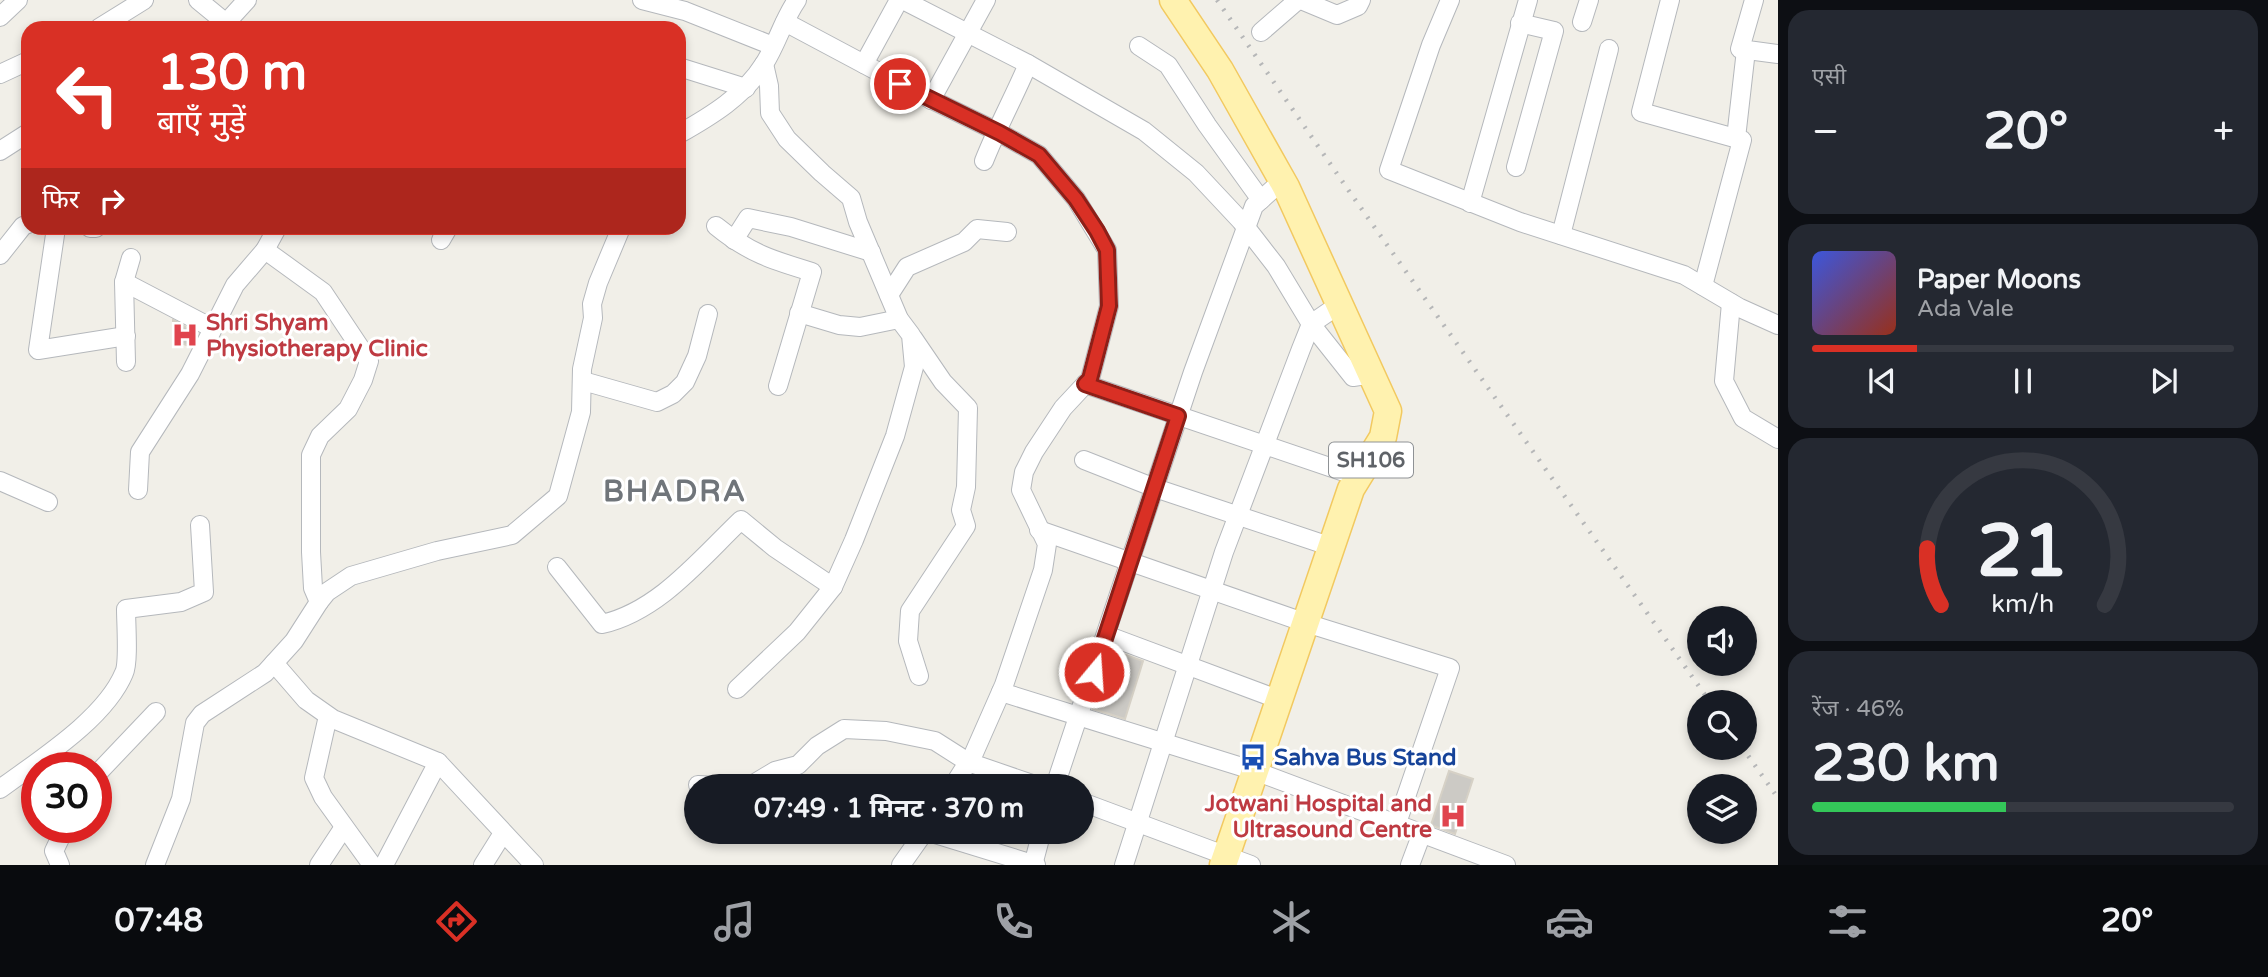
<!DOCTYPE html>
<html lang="hi">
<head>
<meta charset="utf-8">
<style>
  :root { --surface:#171b24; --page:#242831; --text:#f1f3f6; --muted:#9ea1a6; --line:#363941; --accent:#d93025 }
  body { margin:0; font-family:"Varela Round","Noto Sans Devanagari",sans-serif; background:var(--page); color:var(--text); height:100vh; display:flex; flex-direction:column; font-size:26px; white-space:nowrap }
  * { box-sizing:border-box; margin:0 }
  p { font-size:23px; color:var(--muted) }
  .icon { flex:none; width:38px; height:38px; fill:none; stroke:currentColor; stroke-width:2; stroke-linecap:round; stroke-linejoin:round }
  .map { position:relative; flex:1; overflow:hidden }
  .drawer { display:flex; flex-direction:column; gap:10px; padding:10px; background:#0d0f14; width:490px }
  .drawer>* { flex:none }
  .guide { position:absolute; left:21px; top:21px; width:665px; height:214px; border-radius:21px; box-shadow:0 4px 10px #0003; background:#d93025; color:#fff; overflow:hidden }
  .tools { position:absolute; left:1687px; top:606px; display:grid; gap:14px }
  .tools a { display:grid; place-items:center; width:70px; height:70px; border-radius:50%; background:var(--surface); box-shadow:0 4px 10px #0003; font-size:35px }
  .speed { position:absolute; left:21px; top:752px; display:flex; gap:14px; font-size:35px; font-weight:700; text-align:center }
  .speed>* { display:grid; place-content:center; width:91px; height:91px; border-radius:50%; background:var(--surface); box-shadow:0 4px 10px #0003; line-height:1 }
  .speed .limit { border:10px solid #d22; background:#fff; color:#111 }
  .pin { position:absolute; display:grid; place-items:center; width:60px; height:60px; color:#fff; margin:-30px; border:4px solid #fff; border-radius:50%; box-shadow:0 2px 7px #0007 }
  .me { position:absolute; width:77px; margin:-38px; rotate:18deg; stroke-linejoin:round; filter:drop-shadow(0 0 5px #0008) }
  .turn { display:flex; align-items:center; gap:24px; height:147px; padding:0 21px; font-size:32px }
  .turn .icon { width:91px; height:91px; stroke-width:2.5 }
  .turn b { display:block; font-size:49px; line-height:60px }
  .then { display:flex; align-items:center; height:66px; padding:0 21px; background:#0003; gap:14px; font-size:26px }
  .big { font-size:52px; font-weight:700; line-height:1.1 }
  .drawer .tile { flex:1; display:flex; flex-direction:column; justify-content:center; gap:10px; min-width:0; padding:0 24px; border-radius:21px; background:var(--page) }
  .drawer .dial { align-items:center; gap:0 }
  .dial svg { height:182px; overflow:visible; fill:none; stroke:var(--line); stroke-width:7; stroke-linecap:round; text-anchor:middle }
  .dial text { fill:var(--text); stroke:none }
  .song { display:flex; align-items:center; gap:21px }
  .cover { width:84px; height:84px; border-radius:10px; background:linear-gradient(135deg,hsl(230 70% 55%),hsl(10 70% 35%)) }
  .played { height:7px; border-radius:4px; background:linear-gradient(90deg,var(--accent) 25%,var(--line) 25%) }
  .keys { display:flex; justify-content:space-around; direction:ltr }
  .heat { display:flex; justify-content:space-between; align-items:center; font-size:38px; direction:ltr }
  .charge { height:10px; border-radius:5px; background:linear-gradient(90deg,#34c759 46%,var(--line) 0) }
  .trip { position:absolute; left:684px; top:774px; width:410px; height:70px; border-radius:35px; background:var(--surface); box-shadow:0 4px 10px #0003; font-weight:700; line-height:70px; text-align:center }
  .menu { display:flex; height:112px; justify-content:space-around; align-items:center; background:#090b0e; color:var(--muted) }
  .menu .icon { width:49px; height:49px }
  .menu .current { color:var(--accent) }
  .menu b { font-size:32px; color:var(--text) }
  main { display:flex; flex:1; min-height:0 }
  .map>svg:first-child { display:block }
  .building { fill:#cccac5; stroke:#d6d1c6; stroke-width:2 }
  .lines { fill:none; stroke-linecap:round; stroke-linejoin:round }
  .street-casing { stroke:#b5b8bc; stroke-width:20 }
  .primary-casing { stroke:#f2c960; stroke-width:29 }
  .street { stroke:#fff; stroke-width:18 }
  .primary { stroke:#fff2af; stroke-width:26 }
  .rail { stroke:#b6b7b8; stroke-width:4.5; stroke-dasharray:2 9; stroke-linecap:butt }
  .route-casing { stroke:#8d1f18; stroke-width:18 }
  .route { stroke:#d93025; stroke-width:12 }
  .labels { text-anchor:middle; stroke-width:6; stroke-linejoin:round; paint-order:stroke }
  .shield { fill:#fff; stroke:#8f9295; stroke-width:2 }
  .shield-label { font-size:21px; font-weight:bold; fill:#5f6368 }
  .health-label { font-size:23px; font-weight:bold; fill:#be3a42; stroke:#fff; text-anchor:start }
  .transit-label { font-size:23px; font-weight:bold; fill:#164399; stroke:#fff; text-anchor:start }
  .district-label { font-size:30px; font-weight:bold; letter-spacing:2px; fill:#70757a; stroke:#fff }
</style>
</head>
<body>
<main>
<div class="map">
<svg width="1778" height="865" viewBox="0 0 1778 865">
  <rect width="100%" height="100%" fill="#f1efe8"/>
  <!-- building -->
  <g class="building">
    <path d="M173,320L193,331L190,346L173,341Z"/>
    <path d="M1112,650L1143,661L1125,719L1093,709Z"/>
    <path d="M1449,771L1473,779L1455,834L1431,825Z"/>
  </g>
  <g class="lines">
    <!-- street casing -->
    <g class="street-casing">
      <g id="street">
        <path d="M198,0L226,23L247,0"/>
        <path d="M642,0L685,11L773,46"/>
        <path d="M903,0L1028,64L1144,131L1196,173L1241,221L1276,266L1311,324L1353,377L1372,374"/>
        <path d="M1301,0L1337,15L1358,6L1361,0"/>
        <path d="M1450,0L1431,45L1389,170L1520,222L1684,275L1740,308L1778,325"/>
        <path d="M1670,0L1641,112L1742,140L1703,286"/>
        <path d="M1754,0L1740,49L1778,54"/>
        <path d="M0,17L18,0"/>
        <path d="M785,22L922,95L1000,133L1039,155L1076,199L1107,250L1109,306L1090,379L1063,408L1034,452L1024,472L1021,490L1047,544L1043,570L1004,685L974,753L953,786"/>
        <path d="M1582,22L1589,0"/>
        <path d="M99,28L144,0"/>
        <path d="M1261,32L1298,0"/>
        <path d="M1139,46L1168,65L1207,125L1261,200"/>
        <path d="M864,64L899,0"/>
        <path d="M679,67L746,88"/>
        <path d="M0,74L28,61"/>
        <path d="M931,100L986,0"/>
        <path d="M679,134C711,116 744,96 764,64C777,44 783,20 797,0"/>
        <path d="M1736,138L1746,50"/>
        <path d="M0,151L28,133"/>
        <path d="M984,161C997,128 1014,97 1028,64"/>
        <path d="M1516,167L1554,31L1520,23"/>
        <path d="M1470,203L1528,0"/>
        <path d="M716,226C749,253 772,260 812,272L778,386"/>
        <path d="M56,228L38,350L126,336"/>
        <path d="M90,228H96"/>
        <path d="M1561,235L1609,49"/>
        <path d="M441,240L448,228"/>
        <path d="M734,240L748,218L791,227L871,252"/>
        <path d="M0,255L23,226L28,224"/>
        <path d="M124,282L212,328"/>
        <path d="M889,295L907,267L964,242L977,229L1007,232"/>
        <path d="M1731,303L1724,381L1743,418L1778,439"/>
        <path d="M799,313L839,325L860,327L899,319"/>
        <path d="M913,338L943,382L968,408L966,487L961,510L966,526L910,611L908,641L919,676"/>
        <path d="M126,362L124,282L131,258"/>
        <path d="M583,381L657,402L673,394L685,382L697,356L708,314"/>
        <path d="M1085,384L1359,477"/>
        <path d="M1084,460L1155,488L1332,547"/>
        <path d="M0,481L48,502"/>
        <path d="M138,490L140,452L190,374L235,285L265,250L277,228"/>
        <path d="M1039,530L1306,623L1450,668L1397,823"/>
        <path d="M557,567L602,624C659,611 700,559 741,520L775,548L833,587"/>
        <path d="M319,602L327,592L351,576L437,551L512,535L558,496L581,412L582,369L593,318L592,304L598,283L621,228"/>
        <path d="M1106,635L1280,700"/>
        <path d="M274,663L306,700L333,719L438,762L534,865"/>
        <path d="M737,689L797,632L833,587L854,540L895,436L914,367L911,335L899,319L858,222L851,198L822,173L787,139L770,113L769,86L764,64"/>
        <path d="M1001,692L1255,771L1506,865"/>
        <path d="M328,716L314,778L323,797L372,865"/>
        <path d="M96,775L156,712"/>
        <path d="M698,785L719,786"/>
        <path d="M750,786L775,771L798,765L817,746L844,729L886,731L935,741L968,762L1038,786"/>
        <path d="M1055,786L1193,372L1254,206L1282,181"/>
        <path d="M0,789C39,760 105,719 124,673C129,663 126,623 126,609L181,602L204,592L200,525"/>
        <path d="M1082,802L1251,865"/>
        <path d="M60,865L54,851L65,828"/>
        <path d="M155,865L181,799L195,723L202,714L265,673L294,641L319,602L313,588L311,552V455L320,436L348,409L363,380L369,361L323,292L265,250"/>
        <path d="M319,865L344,827"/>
        <path d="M384,865L438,762"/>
        <path d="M483,865L503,833"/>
        <path d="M901,865L925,831L1036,865"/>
        <path d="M1033,865L1042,831"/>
        <path d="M1124,865L1224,552L1301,349L1311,324L1340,304"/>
        <path d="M1410,865L1422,833"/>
      </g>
    </g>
    <!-- primary casing -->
    <g class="primary-casing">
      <path id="primary" d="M1173,0L1220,70L1286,187L1388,411L1383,437L1351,489L1223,865"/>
    </g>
    <!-- street -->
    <use href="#street" class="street"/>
    <!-- primary -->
    <use href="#primary" class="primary"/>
    <!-- rail -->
    <g class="rail">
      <path d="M1217,0L1349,191L1710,702"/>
      <path d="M1742,747L1778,798"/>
    </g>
  </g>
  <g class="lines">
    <!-- route casing -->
    <g class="route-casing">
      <path id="route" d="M900,84L1000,133L1039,155L1076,199L1097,231L1107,250L1109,306L1090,379L1085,384L1178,416L1094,672"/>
    </g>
    <!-- route -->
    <use href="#route" class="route"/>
  </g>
  <!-- icons -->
  <defs>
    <g id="hospital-bare" transform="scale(2.1)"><path d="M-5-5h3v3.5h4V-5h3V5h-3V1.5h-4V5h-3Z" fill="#e0444e" stroke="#fff" stroke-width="2.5" paint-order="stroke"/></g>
    <g id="bus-bare" transform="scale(2.1)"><path d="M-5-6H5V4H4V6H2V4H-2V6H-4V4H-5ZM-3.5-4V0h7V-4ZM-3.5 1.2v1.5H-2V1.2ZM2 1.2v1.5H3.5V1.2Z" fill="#1a4fb4" stroke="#fff" stroke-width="2.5" paint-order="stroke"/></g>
  </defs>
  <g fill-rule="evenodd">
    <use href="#hospital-bare" x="185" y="335"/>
    <use href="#bus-bare" x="1253" y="757"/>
    <use href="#hospital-bare" x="1453" y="816"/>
  </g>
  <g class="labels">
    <!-- shield labels -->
    <rect class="shield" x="1329" y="442.5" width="84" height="35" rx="5"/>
    <g class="shield-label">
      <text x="1371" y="467">SH106</text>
    </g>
    <!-- health labels -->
    <g class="health-label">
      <text x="206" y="330">Shri Shyam<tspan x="206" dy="26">Physiotherapy Clinic</tspan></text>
      <text x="1432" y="811" text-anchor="end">Jotwani Hospital and<tspan x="1432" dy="26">Ultrasound Centre</tspan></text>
    </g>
    <!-- transit labels -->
    <g class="transit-label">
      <text x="1274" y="765">Sahva Bus Stand</text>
    </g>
    <!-- district labels -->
    <g class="district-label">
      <text x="675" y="501">BHADRA</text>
    </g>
  </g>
</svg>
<div class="tools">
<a><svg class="icon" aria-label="sound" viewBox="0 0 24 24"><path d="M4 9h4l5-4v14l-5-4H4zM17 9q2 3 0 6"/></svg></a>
<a><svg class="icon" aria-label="search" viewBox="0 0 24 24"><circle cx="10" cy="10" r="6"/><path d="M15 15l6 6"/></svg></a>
<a><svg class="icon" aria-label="layers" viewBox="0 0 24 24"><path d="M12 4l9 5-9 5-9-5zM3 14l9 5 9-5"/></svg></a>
</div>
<div class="speed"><div class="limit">30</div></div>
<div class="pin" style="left:900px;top:84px;background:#d93025"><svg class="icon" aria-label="arrive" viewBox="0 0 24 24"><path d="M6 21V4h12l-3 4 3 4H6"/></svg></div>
<svg class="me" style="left:1094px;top:672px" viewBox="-20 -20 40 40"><circle r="17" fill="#d93025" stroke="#fff" stroke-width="3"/><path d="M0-11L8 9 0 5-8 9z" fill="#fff"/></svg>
<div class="trip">07:49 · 1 मिनट · 370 m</div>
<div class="guide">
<div class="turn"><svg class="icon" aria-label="left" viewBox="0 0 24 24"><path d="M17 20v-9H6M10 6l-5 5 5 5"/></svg><div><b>130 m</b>बाएँ मुड़ें</div></div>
<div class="then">फिर<svg class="icon" aria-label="right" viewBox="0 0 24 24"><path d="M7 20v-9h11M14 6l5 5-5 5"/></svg></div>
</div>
</div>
<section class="drawer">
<div class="tile"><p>एसी</p>
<div class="heat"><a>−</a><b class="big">20°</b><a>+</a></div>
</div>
<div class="tile">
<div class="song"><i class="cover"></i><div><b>Paper Moons</b><p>Ada Vale</p></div></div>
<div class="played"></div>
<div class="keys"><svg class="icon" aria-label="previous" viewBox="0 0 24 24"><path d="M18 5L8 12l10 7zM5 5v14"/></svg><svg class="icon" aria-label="pause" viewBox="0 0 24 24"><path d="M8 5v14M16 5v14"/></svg><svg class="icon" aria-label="next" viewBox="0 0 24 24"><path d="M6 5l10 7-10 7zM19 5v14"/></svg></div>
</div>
<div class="tile dial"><svg viewBox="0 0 100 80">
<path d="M14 69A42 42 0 1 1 86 69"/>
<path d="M14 69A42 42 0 0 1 8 44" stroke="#d93025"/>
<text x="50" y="56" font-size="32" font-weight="700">21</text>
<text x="50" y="72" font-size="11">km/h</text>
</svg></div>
<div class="tile"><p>रेंज · 46%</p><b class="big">230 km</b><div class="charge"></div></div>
</section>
</main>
<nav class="menu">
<b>07:48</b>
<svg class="icon current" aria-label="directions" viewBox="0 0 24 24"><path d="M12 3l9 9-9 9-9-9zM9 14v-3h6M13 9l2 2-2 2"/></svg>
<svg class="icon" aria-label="music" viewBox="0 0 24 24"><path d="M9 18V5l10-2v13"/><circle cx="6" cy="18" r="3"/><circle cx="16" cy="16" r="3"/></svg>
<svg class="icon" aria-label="phone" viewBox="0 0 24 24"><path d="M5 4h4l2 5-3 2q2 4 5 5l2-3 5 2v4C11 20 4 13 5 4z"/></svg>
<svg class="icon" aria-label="climate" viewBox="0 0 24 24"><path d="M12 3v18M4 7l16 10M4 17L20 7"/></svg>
<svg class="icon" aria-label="car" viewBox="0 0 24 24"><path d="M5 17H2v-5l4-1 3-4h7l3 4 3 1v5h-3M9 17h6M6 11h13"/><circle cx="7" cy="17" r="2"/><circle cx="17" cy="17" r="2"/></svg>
<svg class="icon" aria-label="filters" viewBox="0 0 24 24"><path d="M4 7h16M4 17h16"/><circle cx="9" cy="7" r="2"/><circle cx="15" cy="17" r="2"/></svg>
<b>20°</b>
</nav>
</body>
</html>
